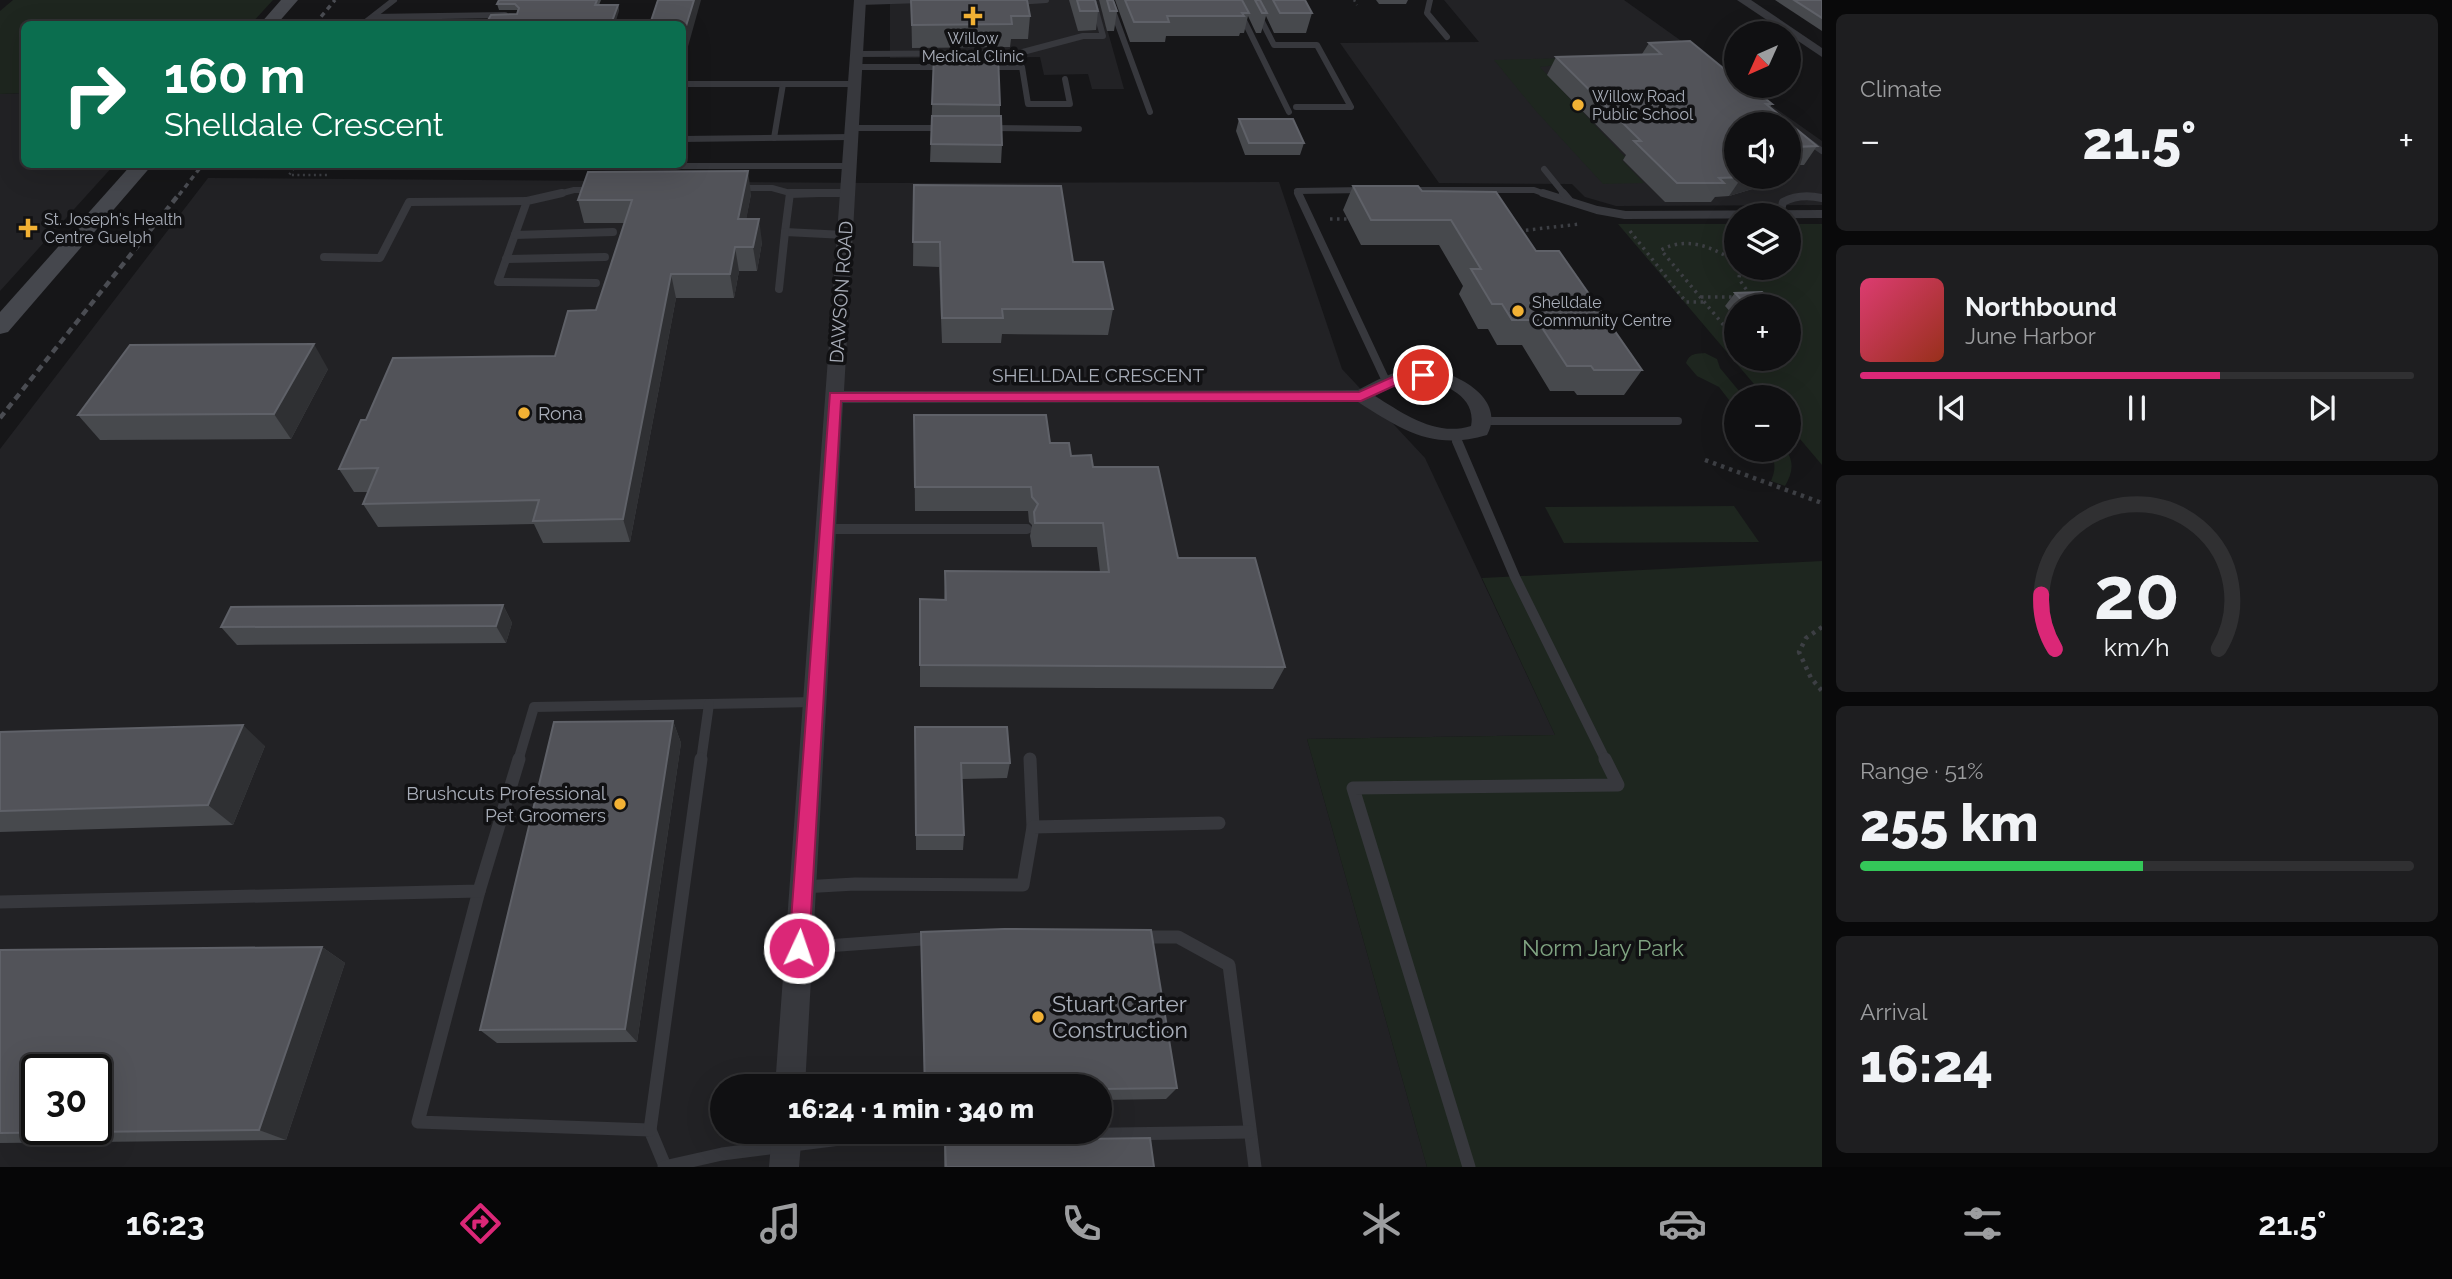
<!DOCTYPE html>
<html lang="en">
<head>
<meta charset="utf-8">
<style>
  :root { --surface:#101012; --page:#1e1e20; --text:#f1f3f6; --muted:#9c9d9f; --line:#303032; --accent:#db2777 }
  body { margin:0; font-family:Raleway,sans-serif; background:var(--page); color:var(--text); height:100vh; display:flex; flex-direction:column; font-size:26px; white-space:nowrap }
  * { box-sizing:border-box; margin:0 }
  p { font-size:23px; color:var(--muted) }
  .icon { flex:none; width:38px; height:38px; fill:none; stroke:currentColor; stroke-width:2; stroke-linecap:round; stroke-linejoin:round }
  .map { position:relative; flex:1; overflow:hidden }
  .panel { display:flex; flex-direction:column; gap:14px; padding:14px; background:#09090a; width:630px }
  .panel>* { flex:none }
  .banner { position:absolute; left:21px; top:21px; width:665px; height:147px; border-radius:10px; box-shadow:0 7px 28px #0002,0 0 0 2px var(--line); background:#0b6e4f; color:#fff; overflow:hidden }
  .needle { width:46px; rotate:225deg }
  .controls { position:absolute; left:1724px; top:21px; display:grid; gap:14px }
  .controls a { display:grid; place-items:center; width:77px; height:77px; border-radius:50%; background:var(--surface); box-shadow:0 7px 28px #0002,0 0 0 2px var(--line); font-size:35px }
  .speed { position:absolute; left:21px; top:1054px; display:flex; gap:14px; font-size:35px; font-weight:700; text-align:center }
  .speed>* { display:grid; place-content:center; width:91px; height:91px; border-radius:50%; background:var(--surface); box-shadow:0 7px 28px #0002,0 0 0 2px var(--line); line-height:1 }
  .speed .limit { border:4px solid #111; border-radius:10px; background:#fff; color:#111 }
  .pin { position:absolute; display:grid; place-items:center; width:60px; height:60px; color:#fff; margin:-30px; border:4px solid #fff; border-radius:50%; box-shadow:0 2px 7px #0007 }
  .me { position:absolute; width:77px; margin:-38px; rotate:3deg; stroke-linejoin:round; filter:drop-shadow(0 0 5px #0008) }
  .turn { display:flex; align-items:center; gap:24px; height:147px; padding:0 28px; font-size:32px }
  .turn .icon { width:91px; height:91px; stroke-width:2.5 }
  .turn b { display:block; font-size:49px; line-height:60px }
  .big { font-size:52px; font-weight:800; line-height:1.1 }
  .panel .tile { flex:1; display:flex; flex-direction:column; justify-content:center; gap:10px; min-width:0; padding:0 24px; border-radius:10px; background:var(--page) }
  .panel .dial { align-items:center; gap:0 }
  .dial svg { height:182px; overflow:visible; fill:none; stroke:var(--line); stroke-width:7; stroke-linecap:round; text-anchor:middle }
  .dial text { fill:var(--text); stroke:none }
  .song { display:flex; align-items:center; gap:21px }
  .cover { width:84px; height:84px; border-radius:10px; background:linear-gradient(135deg,hsl(340 70% 55%),hsl(10 70% 35%)) }
  .played { height:7px; border-radius:4px; background:linear-gradient(90deg,var(--accent) 65%,var(--line) 65%) }
  .keys { display:flex; justify-content:space-around; direction:ltr }
  .heat { display:flex; justify-content:space-between; align-items:center; font-size:38px; direction:ltr }
  .charge { height:10px; border-radius:5px; background:linear-gradient(90deg,#34c759 51%,var(--line) 0) }
  .trip { position:absolute; left:710px; top:1074px; width:402px; height:70px; border-radius:35px; background:var(--surface); box-shadow:0 7px 28px #0002,0 0 0 2px var(--line); font-weight:800; line-height:70px; text-align:center }
  .tab-bar { display:flex; height:112px; justify-content:space-around; align-items:center; background:#060607; color:var(--muted) }
  .tab-bar .icon { width:49px; height:49px }
  .tab-bar .on { color:var(--accent) }
  .tab-bar b { font-size:32px; color:var(--text) }
  main { display:flex; flex:1; min-height:0 }
  .map>svg:first-child { display:block }
  .built { fill:#222225; fill-rule:evenodd }
  .green { fill:#1e261f; fill-rule:evenodd }
  .lines { fill:none; stroke-linecap:round; stroke-linejoin:round }
  .path-far2 { stroke:#3d3f44; stroke-width:2.5; stroke-dasharray:2 3.5; stroke-linecap:butt }
  .path-far1 { stroke:#3d3f44; stroke-width:3.5; stroke-dasharray:2.5 4.5; stroke-linecap:butt }
  .path { stroke:#3d3f44; stroke-width:4.5; stroke-dasharray:3.5 5; stroke-linecap:butt }
  .service-far3 { stroke:#37383d; stroke-width:6 }
  .service-far2 { stroke:#37383d; stroke-width:8 }
  .service-far1 { stroke:#37383d; stroke-width:10 }
  .service { stroke:#37383d; stroke-width:13 }
  .minor { fill:#37383d; fill-rule:evenodd }
  .secondary { fill:#45474d; fill-rule:evenodd }
  .rail-far1 { stroke:#4a4c52; stroke-width:3.5; stroke-dasharray:5 4.5; stroke-linecap:butt }
  .rail { stroke:#4a4c52; stroke-width:4.5; stroke-dasharray:7 5; stroke-linecap:butt }
  .wall { fill:#47494d }
  .shaded-wall { fill:#2f3033 }
  .building { fill:#525359; stroke:#5f6168; stroke-width:2; fill-rule:evenodd }
  .route { fill:#db2777; stroke:#8e194d; stroke-width:2 }
  .poi-dot { fill:#f2b134; stroke:#111113; stroke-width:2.5 }
  .labels { text-anchor:middle; stroke-width:7; stroke-linejoin:round; paint-order:stroke }
  .far-poi-label { font-size:16px; fill:#a8adb8; stroke:#111113; text-anchor:start }
  .street-label { font-size:19px; fill:#a8adb8; stroke:#111113 }
  .poi-label { font-size:19px; fill:#a8adb8; stroke:#111113; text-anchor:start }
  .near-park-label { font-size:23px; fill:#7fa381; stroke:#111113 }
  .near-poi-label { font-size:23px; fill:#a8adb8; stroke:#111113; text-anchor:start }
</style>
</head>
<body>
<main>
<div class="map">
<svg width="1822" height="1167" viewBox="0 0 1822 1167">
  <rect width="100%" height="100%" fill="#161618"/>
  <!-- built -->
  <g class="built">
    <path d="M890,0H1099L1124,89H1092L1088,74L1044,75L1040,57L890,58Z"/>
    <path d="M1444,0H1624L1736,80V86H1744L1822,141V205L1616,206L1585,197L1572,184L1439,183L1340,43L1479,42ZM1736,124H1788V177H1736Z"/>
    <path d="M24,93V164L114,165L0,291V94Z"/>
    <path d="M208,178L874,183L1279,182L1342,369L1425,458L1555,735L1307,739L1427,1167H0V449ZM37,1069H96V1129H37ZM723,1087H1101V1132H723Z"/>
  </g>
  <!-- green -->
  <g class="green">
    <path d="M13,0H273L251,24H24V93L0,94V11Z"/>
    <path d="M1634,56L1540,67L1627,159L1622,160L1644,183L1603,184L1535,110L1494,60Z"/>
    <path d="M1618,224H1736V268H1788L1789,224H1822V465L1789,426L1788,397H1765ZM1736,306H1788V359H1736Z"/>
    <path d="M1705,353L1717,359L1720,368L1744,397H1736V409L1719,387L1697,376L1686,363C1690,353 1695,354 1705,353Z"/>
    <path d="M1768,450H1786C1795,463 1792,474 1785,486L1771,481C1776,469 1776,461 1768,450Z"/>
    <path d="M1734,506L1759,542L1564,543L1545,507Z"/>
    <path d="M1822,561V1167H1427L1307,739L1555,735L1482,578Z"/>
  </g>
  <g class="lines">
    <!-- path-far2 -->
    <g class="path-far2">
      <path d="M1354,0L1357,5"/>
      <path d="M297,164L289,175H328"/>
    </g>
    <!-- path-far1 -->
    <g class="path-far1">
      <path d="M1330,219H1348"/>
      <path d="M1519,231L1580,224"/>
      <path d="M1630,231L1686,302H1704"/>
      <path d="M1736,262C1713,247 1687,236 1661,250L1736,340"/>
      <path d="M1740,268L1739,279L1758,306"/>
      <path d="M1701,297H1738"/>
    </g>
    <!-- path -->
    <g class="path">
      <path d="M1705,460L1822,503"/>
      <path d="M1822,627L1806,638L1799,652L1811,678L1822,691"/>
    </g>
    <!-- service-far3 -->
    <g class="service-far3">
      <path d="M1109,0L1150,112"/>
      <path d="M1234,0L1289,112"/>
      <path d="M1251,0L1274,45H1317L1351,107H1296"/>
      <path d="M1430,0L1427,13L1447,37"/>
      <path d="M860,2L922,0"/>
      <path d="M1016,2L1046,0"/>
      <path d="M374,17L505,15"/>
      <path d="M363,24L394,0"/>
      <path d="M857,54L1019,53L1083,36H1103L1093,0"/>
      <path d="M856,67H947"/>
      <path d="M984,67H1022L1028,104H1070L1065,79"/>
      <path d="M682,84H783L774,138"/>
      <path d="M783,84H855"/>
      <path d="M1788,127L1822,151"/>
      <path d="M852,128H943"/>
      <path d="M987,128L1079,129"/>
      <path d="M682,139L851,137"/>
      <path d="M464,166H850"/>
      <path d="M1544,169L1565,195"/>
      <path d="M737,188H772L790,193"/>
      <path d="M1409,190H1534L1548,195"/>
      <path d="M555,195L574,190H595"/>
      <path d="M790,195L848,193"/>
      <path d="M1299,195L1297,191L1365,190"/>
    </g>
    <!-- service-far2 -->
    <g class="service-far2">
      <path d="M562,193L527,201L498,282L596,283"/>
      <path d="M1298,193L1387,383"/>
      <path d="M1543,193L1597,210L1625,215L1822,214"/>
      <path d="M1563,193L1569,200"/>
      <path d="M1780,214L1783,202C1796,195 1808,195 1822,198"/>
      <path d="M515,235L613,232"/>
      <path d="M845,235L785,232L790,193H848"/>
      <path d="M324,257L380,258L409,202L527,201"/>
      <path d="M506,259L605,257"/>
      <path d="M779,289L785,232"/>
      <path d="M1484,421H1678"/>
      <path d="M1455,437L1457,443"/>
    </g>
    <!-- service-far1 -->
    <g class="service-far1">
      <path d="M1457,441L1515,577L1606,761"/>
      <path d="M826,529H1027"/>
      <path d="M518,761L534,707L815,702"/>
      <path d="M701,761L709,704"/>
    </g>
    <!-- service -->
    <g class="service">
      <path d="M1030,759L1033,827"/>
      <path d="M802,887L855,884L1023,885L1033,827L1219,823"/>
      <path d="M479,891L418,1122L650,1130L665,1166"/>
      <path d="M0,902L479,891L519,759"/>
      <path d="M1141,937H1178L1229,965L1255,1167"/>
      <path d="M799,948L936,938"/>
      <path d="M650,1130L701,759"/>
      <path d="M664,1167L722,1154L848,1138L1250,1132"/>
      <path d="M1469,1167L1353,788L1618,785L1605,759"/>
    </g>
    <!-- minor -->
    <g class="minor">
      <path d="M854,0H866L844,391L1358,390C1376,381 1394,370 1415,368C1446,366 1509,395 1487,435C1433,451 1402,430 1358,402L843,403L805,1087H775ZM1418,379C1443,382 1477,396 1471,426C1436,437 1404,414 1375,396L1400,383Z"/>
      <path d="M1737,0H1751L1822,48V57Z"/>
      <path d="M772,1132H802L799,1167H769Z"/>
    </g>
    <!-- secondary -->
    <g class="secondary">
      <path d="M281,0H298L277,24H260Z"/>
      <path d="M132,164H153L8,332L0,334V312Z"/>
    </g>
    <!-- rail-far1 -->
    <g class="rail-far1">
      <path d="M315,24L335,0"/>
      <path d="M179,195L203,164"/>
    </g>
    <!-- rail -->
    <path class="rail" d="M0,418L180,193"/>
  </g>
  <!-- wall -->
  <g class="wall">
    <path d="M499,0H601L599,5H618L619,11L517,14V10H499L497,4Z"/>
    <path d="M911,0L1030,16L1028,39H1011L1010,47L912,48Z"/>
    <path d="M1069,0H1095L1098,11L1096,30L1078,31Z"/>
    <path d="M1099,0H1113L1117,11L1114,31H1107Z"/>
    <path d="M1115,0H1305L1312,13L1306,33H1274L1266,16L1261,33H1256L1248,16L1244,33H1240L1239,36H1166L1165,42H1130Z"/>
    <path d="M1376,0H1408L1406,4H1379Z"/>
    <path d="M1775,0H1822V31Z"/>
    <path d="M1649,43L1728,72L1772,104L1770,107L1817,146L1804,165H1791L1788,169V124L1736,177H1783L1779,181L1729,196L1715,197L1711,202H1665L1623,160L1626,155L1547,75L1556,57L1642,54Z"/>
    <path d="M934,55L1000,105V116L1002,145L1001,163L930,162Z"/>
    <path d="M1239,119L1304,143L1300,155H1245L1236,131Z"/>
    <path d="M300,164H333L329,170H303Z"/>
    <path d="M914,185L1073,262L1113,309L1108,335L1002,334L1001,343H942L939,267L913,266Z"/>
    <path d="M1353,186L1422,191L1536,251L1642,370L1624,395H1577L1574,391H1550L1522,345H1497L1488,329H1478L1459,294L1463,286L1439,245H1361L1343,210Z"/>
    <path d="M751,194L746,219L762,242L757,271H739L734,298H676L630,542L543,543L534,524L378,527L363,504L368,492H354L339,469L366,420L555,356L596,310L625,223H584L578,200Z"/>
    <path d="M1735,293L1776,306H1736V318L1725,306Z"/>
    <path d="M328,369L291,439L100,440L78,415Z"/>
    <path d="M914,415L1050,443L1093,467L1178,558L1285,667L1273,689L920,687V599L944,600L945,571L1100,572L1097,547H1032L1030,536L1032,525L1029,522L1028,511H915Z"/>
    <path d="M503,605L512,623L506,643L237,645L221,627Z"/>
    <path d="M673,721L681,743L637,1042L497,1043L480,1030Z"/>
    <path d="M915,727L1010,763L1007,778L962,779L964,835L963,850H916Z"/>
    <path d="M0,732L265,746L233,825L0,832Z"/>
    <path d="M921,932L1177,1088L1166,1099L1101,1100V1087H924Z"/>
    <path d="M322,947L345,963L286,1140L0,1143V950Z"/>
    <path d="M945,1141L1154,1167H944V1148Z"/>
  </g>
  <!-- shaded-wall -->
  <g class="shaded-wall">
    <path d="M694,0H701L682,68V39Z"/>
    <path d="M618,5L619,11L615,24H611Z"/>
    <path d="M326,164H333L329,170Z"/>
    <path d="M748,171L751,194L742,242L738,219Z"/>
    <path d="M1742,177H1783L1779,181L1729,196Z"/>
    <path d="M759,219L762,242L757,271L753,247Z"/>
    <path d="M735,247L739,271L734,298L730,274Z"/>
    <path d="M671,274L676,298L630,542L623,519Z"/>
    <path d="M314,344L328,369L291,439L274,414Z"/>
    <path d="M503,605L512,623L506,643L496,626Z"/>
    <path d="M673,721L681,743L637,1042L625,1029Z"/>
    <path d="M243,725L265,746L233,825L208,805Z"/>
    <path d="M322,947L345,963L286,1140L259,1130Z"/>
  </g>
  <!-- building -->
  <g class="building">
    <path d="M499,0H597L595,5H618L611,24H465L466,22H487L491,15L517,14L519,8L515,4H497Z"/>
    <path d="M658,0H694L682,39V24H646H650Z"/>
    <path d="M911,0H1027L1030,16H1011L1012,24L912,25Z"/>
    <path d="M1077,0H1095L1098,11H1080Z"/>
    <path d="M1107,0H1113L1117,11H1110Z"/>
    <path d="M1125,0H1242L1249,13H1242L1244,16H1167L1169,22H1134Z"/>
    <path d="M1255,0H1260L1267,13H1262Z"/>
    <path d="M1273,0H1305L1312,13H1280Z"/>
    <path d="M1794,0H1822V18Z"/>
    <path d="M1690,41L1728,72H1734L1736,74V86H1750L1772,104H1766L1817,146L1795,147L1800,151L1788,152V124H1736V177H1744L1719,178L1724,183H1677L1634,141H1641L1556,57L1661,54L1649,43Z"/>
    <path d="M934,55H998L1000,105L932,104Z"/>
    <path d="M932,116H1001L1002,145L931,144Z"/>
    <path d="M1239,119H1293L1304,143H1249Z"/>
    <path d="M748,171L738,219H759L753,247H735L730,274H671L623,519L533,521L539,500L363,504L378,468L339,469L361,420H366L393,358L555,356L568,311L596,310L632,200H578L588,172Z"/>
    <path d="M914,185L1061,186L1073,262H1103L1113,309H1002L1003,318H942L940,242H913Z"/>
    <path d="M1353,186H1418L1422,191L1496,192L1536,251H1559L1642,370H1594L1591,366H1567L1537,320H1512L1502,304H1492L1471,269H1481L1451,220H1371Z"/>
    <path d="M1762,292L1776,306H1747L1735,293Z"/>
    <path d="M314,344L274,414L78,415L130,345Z"/>
    <path d="M914,415H1046L1050,443H1069L1071,456L1091,455L1093,467H1158L1178,558H1255L1285,667L920,665V599L946,600L945,571L1109,572L1103,523H1035L1034,512L1038,504L1032,497L1031,487H915Z"/>
    <path d="M503,605L496,626L221,627L231,607Z"/>
    <path d="M673,721L625,1029L480,1030L554,722Z"/>
    <path d="M243,725L208,805L0,811V732Z"/>
    <path d="M915,727H1007L1010,763H961L964,835H916Z"/>
    <path d="M1004,929L1151,930L1177,1088L1101,1089V1087H925L921,932Z"/>
    <path d="M322,947L259,1130L0,1133V950ZM37,1069H96V1129H37Z"/>
    <path d="M1150,1138L1154,1167H946L945,1141Z"/>
  </g>
  <!-- route -->
  <path class="route" d="M1408,370H1423L1430,375L1423,379H1409L1361,401H841L809,948L806,956L799,959L792,956L789,948L830,393L1359,392Z"/>
  <!-- markers -->
  <g class="poi-dot">
    <path d="M969.5 5.5h7v7h7v7h-7v7h-7v-7h-7v-7h7z"/>
    <circle cx="1578" cy="105" r="7"/>
    <path d="M24.5 217.5h7v7h7v7h-7v7h-7v-7h-7v-7h7z"/>
    <circle cx="1518" cy="311" r="7"/>
    <circle cx="524" cy="413" r="7"/>
    <circle cx="620" cy="804" r="7"/>
    <circle cx="1038" cy="1017" r="7"/>
  </g>
  <g class="labels">
    <!-- far-poi labels -->
    <g class="far-poi-label">
      <text x="973" y="44" text-anchor="middle">Willow<tspan x="973" dy="18">Medical Clinic</tspan></text>
      <text x="1592" y="102">Willow Road<tspan x="1592" dy="18">Public School</tspan></text>
      <text x="44" y="225">St. Joseph's Health<tspan x="44" dy="18">Centre Guelph</tspan></text>
      <text x="1532" y="308">Shelldale<tspan x="1532" dy="18">Community Centre</tspan></text>
    </g>
    <!-- street labels -->
    <g class="street-label">
      <text transform="translate(841 292) rotate(-86)" y="7">DAWSON ROAD</text>
      <text x="1098" y="382">SHELLDALE CRESCENT</text>
    </g>
    <!-- poi labels -->
    <g class="poi-label">
      <text x="538" y="420">Rona</text>
      <text x="606" y="800" text-anchor="end">Brushcuts Professional<tspan x="606" dy="22">Pet Groomers</tspan></text>
    </g>
    <!-- near-park labels -->
    <g class="near-park-label">
      <text x="1603" y="956">Norm Jary Park</text>
    </g>
    <!-- near-poi labels -->
    <g class="near-poi-label">
      <text x="1052" y="1012">Stuart Carter<tspan x="1052" dy="26">Construction</tspan></text>
    </g>
  </g>
</svg>
<div class="controls">
<a><svg class="needle" viewBox="-14 -14 28 28"><path d="M0-13l5 13h-10z" fill="#e53935"/><path d="M0 13l5-13h-10z" fill="#9c9d9f"/></svg></a>
<a><svg class="icon" aria-label="sound" viewBox="0 0 24 24"><path d="M4 9h4l5-4v14l-5-4H4zM17 9q2 3 0 6"/></svg></a>
<a><svg class="icon" aria-label="layers" viewBox="0 0 24 24"><path d="M12 4l9 5-9 5-9-5zM3 14l9 5 9-5"/></svg></a>
<a>+</a>
<a>−</a>
</div>
<div class="speed"><div class="limit">30</div></div>
<div class="pin" style="left:1423px;top:375px;background:#d93025"><svg class="icon" aria-label="arrive" viewBox="0 0 24 24"><path d="M6 21V4h12l-3 4 3 4H6"/></svg></div>
<svg class="me" style="left:799px;top:948px" viewBox="-20 -20 40 40"><circle r="17" fill="#db2777" stroke="#fff" stroke-width="3"/><path d="M0-11L8 9 0 5-8 9z" fill="#fff"/></svg>
<div class="trip">16:24 · 1 min · 340 m</div>
<div class="banner">
<div class="turn"><svg class="icon" aria-label="right" viewBox="0 0 24 24"><path d="M7 20v-9h11M14 6l5 5-5 5"/></svg><div><b>160 m</b>Shelldale Crescent</div></div>
</div>
</div>
<section class="panel">
<div class="tile"><p>Climate</p>
<div class="heat"><a>−</a><b class="big">21.5°</b><a>+</a></div>
</div>
<div class="tile">
<div class="song"><i class="cover"></i><div><b>Northbound</b><p>June Harbor</p></div></div>
<div class="played"></div>
<div class="keys"><svg class="icon" aria-label="previous" viewBox="0 0 24 24"><path d="M18 5L8 12l10 7zM5 5v14"/></svg><svg class="icon" aria-label="pause" viewBox="0 0 24 24"><path d="M8 5v14M16 5v14"/></svg><svg class="icon" aria-label="next" viewBox="0 0 24 24"><path d="M6 5l10 7-10 7zM19 5v14"/></svg></div>
</div>
<div class="tile dial"><svg viewBox="0 0 100 80">
<path d="M14 69A42 42 0 1 1 86 69"/>
<path d="M14 69A42 42 0 0 1 8 45" stroke="#db2777"/>
<text x="50" y="56" font-size="32" font-weight="700">20</text>
<text x="50" y="72" font-size="11">km/h</text>
</svg></div>
<div class="tile"><p>Range · 51%</p><b class="big">255 km</b><div class="charge"></div></div>
<div class="tile"><p>Arrival</p><b class="big">16:24</b></div>
</section>
</main>
<nav class="tab-bar">
<b>16:23</b>
<svg class="icon on" aria-label="directions" viewBox="0 0 24 24"><path d="M12 3l9 9-9 9-9-9zM9 14v-3h6M13 9l2 2-2 2"/></svg>
<svg class="icon" aria-label="music" viewBox="0 0 24 24"><path d="M9 18V5l10-2v13"/><circle cx="6" cy="18" r="3"/><circle cx="16" cy="16" r="3"/></svg>
<svg class="icon" aria-label="phone" viewBox="0 0 24 24"><path d="M5 4h4l2 5-3 2q2 4 5 5l2-3 5 2v4C11 20 4 13 5 4z"/></svg>
<svg class="icon" aria-label="climate" viewBox="0 0 24 24"><path d="M12 3v18M4 7l16 10M4 17L20 7"/></svg>
<svg class="icon" aria-label="car" viewBox="0 0 24 24"><path d="M5 17H2v-5l4-1 3-4h7l3 4 3 1v5h-3M9 17h6M6 11h13"/><circle cx="7" cy="17" r="2"/><circle cx="17" cy="17" r="2"/></svg>
<svg class="icon" aria-label="filters" viewBox="0 0 24 24"><path d="M4 7h16M4 17h16"/><circle cx="9" cy="7" r="2"/><circle cx="15" cy="17" r="2"/></svg>
<b>21.5°</b>
</nav>
</body>
</html>
